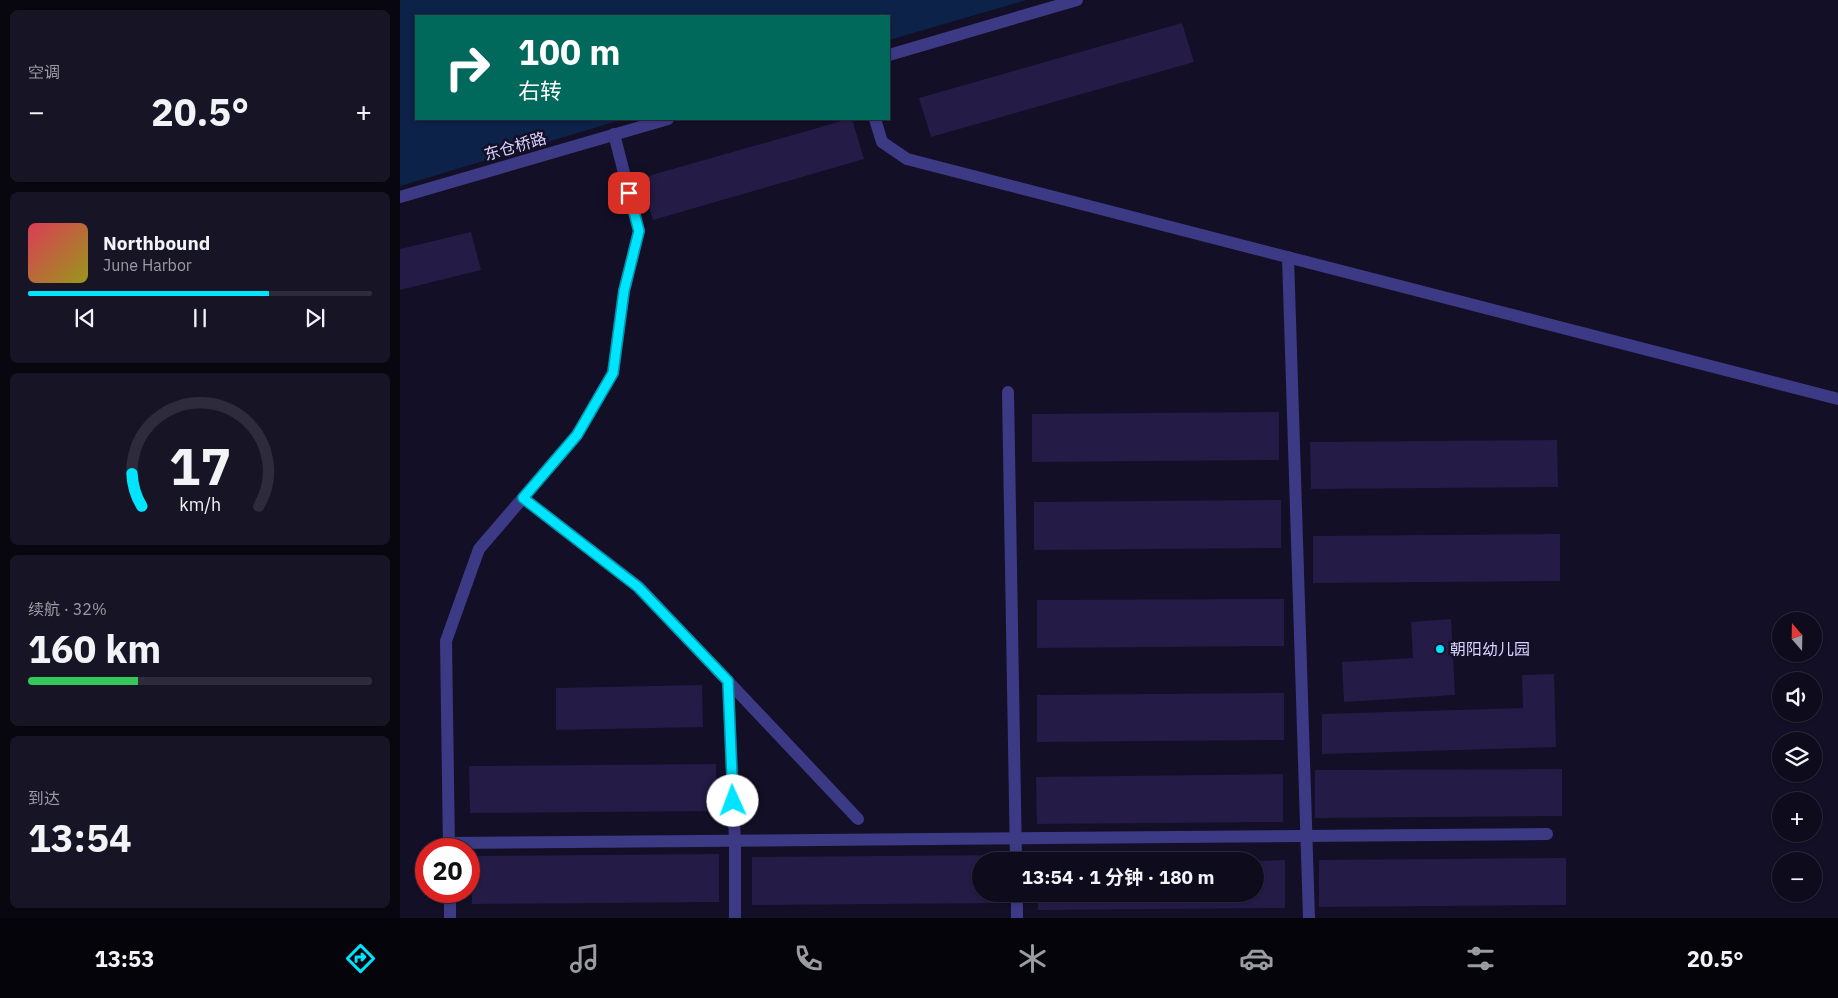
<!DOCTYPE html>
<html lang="zh">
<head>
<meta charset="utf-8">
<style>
  :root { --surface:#0e0b1c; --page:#171425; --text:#f1f3f6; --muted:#9b9ba3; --line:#2e2b3b; --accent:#00e5ff }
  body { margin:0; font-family:"IBM Plex Sans","Noto Sans SC",sans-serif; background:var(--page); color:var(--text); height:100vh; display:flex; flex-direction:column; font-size:19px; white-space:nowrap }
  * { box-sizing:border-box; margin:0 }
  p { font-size:16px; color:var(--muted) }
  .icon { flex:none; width:28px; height:28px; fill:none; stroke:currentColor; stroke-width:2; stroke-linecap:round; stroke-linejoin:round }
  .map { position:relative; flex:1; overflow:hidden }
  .side { display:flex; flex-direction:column; gap:10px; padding:10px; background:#08060f; width:400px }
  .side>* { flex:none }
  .top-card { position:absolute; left:15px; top:15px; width:475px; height:105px; border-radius:0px; box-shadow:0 1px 4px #0004,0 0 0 1px var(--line); background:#00695c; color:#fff; overflow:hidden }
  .needle { width:32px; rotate:340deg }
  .buttons { position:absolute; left:1372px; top:612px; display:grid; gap:10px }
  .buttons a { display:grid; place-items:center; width:50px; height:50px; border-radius:50%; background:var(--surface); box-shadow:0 1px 4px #0004,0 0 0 1px var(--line); font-size:25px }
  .speed { position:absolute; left:15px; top:838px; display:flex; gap:10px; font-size:25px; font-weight:700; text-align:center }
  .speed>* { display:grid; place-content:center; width:65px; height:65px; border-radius:50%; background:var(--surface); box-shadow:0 1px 4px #0004,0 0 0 1px var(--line); line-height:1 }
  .speed .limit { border:8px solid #d22; background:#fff; color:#111 }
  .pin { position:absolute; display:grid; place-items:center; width:42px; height:42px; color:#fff; margin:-21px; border-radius:10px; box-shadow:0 2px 8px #0006 }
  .me { position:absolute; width:55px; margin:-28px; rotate:358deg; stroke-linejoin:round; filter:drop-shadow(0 0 4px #0008) }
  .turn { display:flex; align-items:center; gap:18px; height:105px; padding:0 20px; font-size:22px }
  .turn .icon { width:65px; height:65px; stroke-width:2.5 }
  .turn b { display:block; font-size:35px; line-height:42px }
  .big { font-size:38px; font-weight:700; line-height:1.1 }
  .side .card { flex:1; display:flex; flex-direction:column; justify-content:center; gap:8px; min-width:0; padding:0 18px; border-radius:8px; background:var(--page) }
  .side .dial { align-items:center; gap:0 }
  .dial svg { height:130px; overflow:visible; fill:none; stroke:var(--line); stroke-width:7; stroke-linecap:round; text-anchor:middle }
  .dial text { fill:var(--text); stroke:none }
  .song { display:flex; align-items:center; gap:15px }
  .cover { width:60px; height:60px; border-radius:8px; background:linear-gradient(135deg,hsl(350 70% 55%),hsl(60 70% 35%)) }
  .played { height:5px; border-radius:2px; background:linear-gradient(90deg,var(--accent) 70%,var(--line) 70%) }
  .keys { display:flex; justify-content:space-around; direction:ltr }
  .heat { display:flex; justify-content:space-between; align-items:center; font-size:28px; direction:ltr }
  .charge { height:8px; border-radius:4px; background:linear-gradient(90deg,#34c759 32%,var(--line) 0) }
  .trip { position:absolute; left:572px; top:852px; width:292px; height:50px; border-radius:25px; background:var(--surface); box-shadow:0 1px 4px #0004,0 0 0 1px var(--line); font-weight:700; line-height:50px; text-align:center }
  .tab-bar { display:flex; height:80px; justify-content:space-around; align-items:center; background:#06040b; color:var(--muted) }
  .tab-bar .icon { width:35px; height:35px }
  .tab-bar .on { color:var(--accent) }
  .tab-bar b { font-size:22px; color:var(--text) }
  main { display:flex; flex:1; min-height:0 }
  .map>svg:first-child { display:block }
  .water { fill:#0c2248 }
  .building { fill:#241b47 }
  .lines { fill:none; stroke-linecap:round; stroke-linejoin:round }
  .lane { stroke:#3d3a85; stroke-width:12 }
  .route-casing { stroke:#0095a6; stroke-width:12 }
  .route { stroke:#00e5ff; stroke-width:9 }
  .poi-dot { fill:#00e5ff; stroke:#130f26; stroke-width:2 }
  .labels { text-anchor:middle; stroke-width:5; stroke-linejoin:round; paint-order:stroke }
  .street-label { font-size:16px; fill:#d9d4ff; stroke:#130f26 }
  .poi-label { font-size:16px; fill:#d9d4ff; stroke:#130f26; text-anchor:start }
</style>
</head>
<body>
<main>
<section class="side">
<div class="card"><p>空调</p>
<div class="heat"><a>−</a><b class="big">20.5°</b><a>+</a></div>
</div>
<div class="card">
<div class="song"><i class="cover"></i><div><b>Northbound</b><p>June Harbor</p></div></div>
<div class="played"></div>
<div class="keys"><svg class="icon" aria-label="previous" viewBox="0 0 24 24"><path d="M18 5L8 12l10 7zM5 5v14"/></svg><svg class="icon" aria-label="pause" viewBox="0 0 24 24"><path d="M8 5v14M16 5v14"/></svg><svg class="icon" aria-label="next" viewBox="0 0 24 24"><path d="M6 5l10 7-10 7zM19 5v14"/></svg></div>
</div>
<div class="card dial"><svg viewBox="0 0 100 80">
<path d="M14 69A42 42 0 1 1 86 69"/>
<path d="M14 69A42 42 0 0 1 8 49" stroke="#00e5ff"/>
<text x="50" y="56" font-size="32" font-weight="700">17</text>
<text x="50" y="72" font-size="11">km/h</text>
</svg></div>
<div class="card"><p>续航 · 32%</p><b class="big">160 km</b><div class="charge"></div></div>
<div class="card"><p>到达</p><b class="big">13:54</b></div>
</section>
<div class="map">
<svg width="1438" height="918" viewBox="0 0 1438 918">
  <rect width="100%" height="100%" fill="#130f26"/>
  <!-- water -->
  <path class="water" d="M0,0H627L489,40V16H16V119H224L0,186Z"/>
  <!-- building -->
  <g class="building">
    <path d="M782,23L794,62L531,137L519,98Z"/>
    <path d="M449,119H452L464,159L253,220L241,178Z"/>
    <path d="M71,232L81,270L0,290V249Z"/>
    <path d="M879,412V460L632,462V414Z"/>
    <path d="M1157,440L1158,487L911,489L910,442Z"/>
    <path d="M881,500V548L634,550V502Z"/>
    <path d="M1160,534V581L913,583V536Z"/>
    <path d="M884,599V646L637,648V600Z"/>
    <path d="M1051,619L1055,695L944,702L942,662L1013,658L1011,622Z"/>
    <path d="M1154,674L1156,747L922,754V714L1123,708L1122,675Z"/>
    <path d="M302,685L303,727L156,730V688Z"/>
    <path d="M884,693V740L637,742V695Z"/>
    <path d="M316,764L317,811L70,813L69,766Z"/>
    <path d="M1162,769V816L915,818V770Z"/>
    <path d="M883,774V822L637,824L636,777Z"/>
    <path d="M319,854V902L72,904V856Z"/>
    <path d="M599,855V861H581V894H599V903L352,905V857Z"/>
    <path d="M1166,858V905L919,907V860Z"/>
    <path d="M885,860V908L638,910V894H856V861Z"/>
  </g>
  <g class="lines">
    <!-- lane -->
    <g class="lane">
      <path d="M489,55L677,0"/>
      <path d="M475,119L482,142L507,159L1438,399"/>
      <path d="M0,197L268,119"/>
      <path d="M888,257L909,918"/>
      <path d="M608,392L616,861"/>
      <path d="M123,498L239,587L458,819"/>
      <path d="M328,681L335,841V918"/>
      <path d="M49,843L1147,834"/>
      <path d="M49,849L46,641L79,549L177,435L213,373L224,291L239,231L214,134"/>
      <path d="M50,891V918"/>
      <path d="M617,894V918"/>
    </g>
  </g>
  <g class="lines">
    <!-- route casing -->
    <g class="route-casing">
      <path id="route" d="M229,193L239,231L224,291L213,373L177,435L123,498L238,587L328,681L333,801"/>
    </g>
    <!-- route -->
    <use href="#route" class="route"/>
  </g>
  <!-- markers -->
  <circle class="poi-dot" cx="1040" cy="649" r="5"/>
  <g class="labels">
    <!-- street labels -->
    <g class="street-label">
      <text transform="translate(115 146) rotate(-16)" y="6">东仓桥路</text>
    </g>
    <!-- poi labels -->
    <g class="poi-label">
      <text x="1050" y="655">朝阳幼儿园</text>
    </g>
  </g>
</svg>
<div class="buttons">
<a><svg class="needle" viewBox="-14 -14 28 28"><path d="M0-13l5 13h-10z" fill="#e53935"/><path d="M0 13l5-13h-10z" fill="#9b9ba3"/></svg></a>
<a><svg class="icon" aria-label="sound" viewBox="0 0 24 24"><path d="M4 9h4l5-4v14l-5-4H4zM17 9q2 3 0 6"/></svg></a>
<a><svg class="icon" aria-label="layers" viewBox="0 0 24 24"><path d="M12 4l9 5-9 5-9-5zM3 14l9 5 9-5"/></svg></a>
<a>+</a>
<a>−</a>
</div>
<div class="speed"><div class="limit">20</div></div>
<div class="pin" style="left:229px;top:193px;background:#d93025"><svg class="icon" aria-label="arrive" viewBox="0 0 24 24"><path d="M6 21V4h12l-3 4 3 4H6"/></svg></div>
<svg class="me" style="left:333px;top:801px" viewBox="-20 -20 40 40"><circle r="19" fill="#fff"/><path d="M0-13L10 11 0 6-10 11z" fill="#00e5ff"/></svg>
<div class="trip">13:54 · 1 分钟 · 180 m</div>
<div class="top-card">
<div class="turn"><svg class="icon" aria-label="right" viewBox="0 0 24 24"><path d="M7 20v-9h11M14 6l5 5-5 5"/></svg><div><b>100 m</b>右转</div></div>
</div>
</div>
</main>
<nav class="tab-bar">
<b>13:53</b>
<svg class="icon on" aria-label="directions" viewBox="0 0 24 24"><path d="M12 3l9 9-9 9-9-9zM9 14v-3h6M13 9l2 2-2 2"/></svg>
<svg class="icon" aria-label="music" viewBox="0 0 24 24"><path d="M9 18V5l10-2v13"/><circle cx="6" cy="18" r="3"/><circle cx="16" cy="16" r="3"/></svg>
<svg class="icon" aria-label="phone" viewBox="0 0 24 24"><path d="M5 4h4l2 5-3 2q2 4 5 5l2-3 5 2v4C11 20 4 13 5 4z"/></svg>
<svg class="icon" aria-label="climate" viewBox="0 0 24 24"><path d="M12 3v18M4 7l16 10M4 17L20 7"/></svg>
<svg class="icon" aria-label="car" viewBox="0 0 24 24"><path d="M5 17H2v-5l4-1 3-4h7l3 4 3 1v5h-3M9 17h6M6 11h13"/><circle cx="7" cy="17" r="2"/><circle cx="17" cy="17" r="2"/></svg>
<svg class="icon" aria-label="filters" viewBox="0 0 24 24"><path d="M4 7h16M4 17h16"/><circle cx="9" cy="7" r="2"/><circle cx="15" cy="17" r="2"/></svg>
<b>20.5°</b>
</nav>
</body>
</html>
